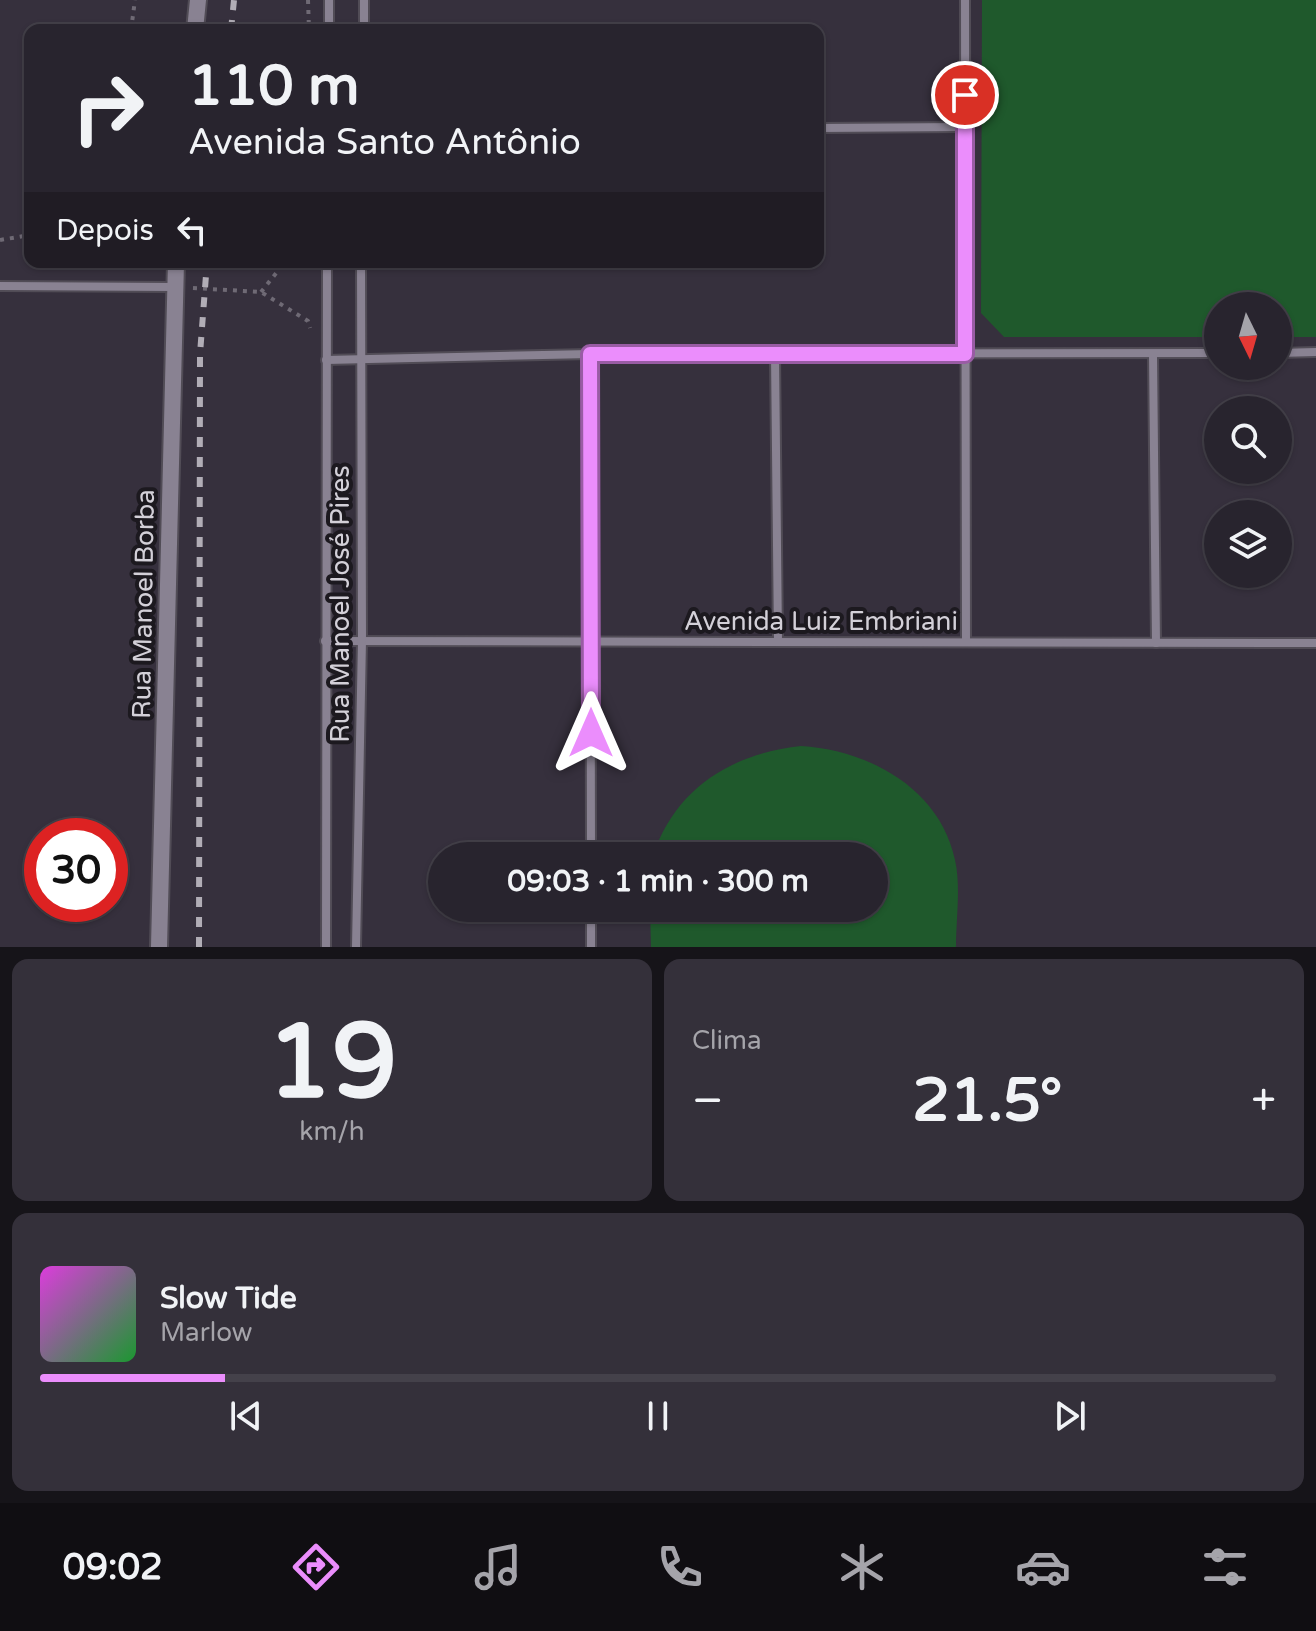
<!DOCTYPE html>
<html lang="pt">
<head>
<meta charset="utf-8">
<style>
  :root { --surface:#28242e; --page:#34303a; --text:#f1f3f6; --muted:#a5a4aa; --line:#44414a; --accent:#eb8dfc }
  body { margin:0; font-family:"Varela Round",sans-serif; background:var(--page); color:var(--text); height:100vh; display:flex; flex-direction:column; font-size:30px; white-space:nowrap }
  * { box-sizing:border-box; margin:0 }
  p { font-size:26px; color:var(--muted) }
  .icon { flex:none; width:44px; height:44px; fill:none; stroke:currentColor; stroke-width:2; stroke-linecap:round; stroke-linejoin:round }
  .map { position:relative; height:947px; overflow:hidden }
  .side { display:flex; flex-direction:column; gap:12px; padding:12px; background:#161419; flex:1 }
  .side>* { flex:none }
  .hud { position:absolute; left:24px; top:24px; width:800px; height:244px; border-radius:16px; box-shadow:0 2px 6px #0004,0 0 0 2px var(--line); background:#28242e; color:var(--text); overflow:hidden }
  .needle { width:52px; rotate:175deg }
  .buttons { position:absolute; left:1204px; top:292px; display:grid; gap:16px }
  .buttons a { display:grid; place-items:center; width:88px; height:88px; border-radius:50%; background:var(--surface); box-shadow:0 2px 6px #0004,0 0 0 2px var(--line); font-size:40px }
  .speed { position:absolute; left:24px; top:818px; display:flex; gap:16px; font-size:40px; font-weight:700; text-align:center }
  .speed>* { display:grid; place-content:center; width:104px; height:104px; border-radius:50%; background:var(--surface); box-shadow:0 2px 6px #0004,0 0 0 2px var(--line); line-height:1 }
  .speed .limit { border:12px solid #d22; background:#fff; color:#111 }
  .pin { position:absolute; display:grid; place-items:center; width:68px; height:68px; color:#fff; margin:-34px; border:4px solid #fff; border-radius:50%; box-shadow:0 2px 8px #0007 }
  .me { position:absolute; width:88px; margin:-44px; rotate:0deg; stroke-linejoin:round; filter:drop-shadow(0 0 6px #0008) }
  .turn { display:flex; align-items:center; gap:28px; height:168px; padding:0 32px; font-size:36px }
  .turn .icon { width:104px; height:104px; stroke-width:2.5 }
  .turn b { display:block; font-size:56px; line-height:68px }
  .then { display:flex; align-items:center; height:76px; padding:0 32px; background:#0003; gap:16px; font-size:30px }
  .big { font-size:60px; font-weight:800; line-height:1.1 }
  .side .tile { flex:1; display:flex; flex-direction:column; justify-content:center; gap:12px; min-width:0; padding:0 28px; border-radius:16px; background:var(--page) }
  .side .dial { align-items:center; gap:0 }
  .dial b { font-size:104px; line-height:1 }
  .song { display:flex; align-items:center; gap:24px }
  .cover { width:96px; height:96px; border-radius:12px; background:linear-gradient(135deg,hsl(300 70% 55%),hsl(130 70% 35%)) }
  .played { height:8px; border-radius:4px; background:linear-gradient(90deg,var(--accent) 15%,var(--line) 15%) }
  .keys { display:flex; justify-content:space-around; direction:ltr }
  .heat { display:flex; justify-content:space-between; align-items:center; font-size:44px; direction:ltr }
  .side .tiles { flex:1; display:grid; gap:12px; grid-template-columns:1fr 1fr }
  .tile:last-child { grid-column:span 2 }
  .trip { position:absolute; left:428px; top:842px; width:460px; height:80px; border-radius:40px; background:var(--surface); box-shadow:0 2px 6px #0004,0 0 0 2px var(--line); font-weight:800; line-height:80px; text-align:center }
  .dock { display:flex; height:128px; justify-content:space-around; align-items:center; background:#100e12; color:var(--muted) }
  .dock .icon { width:56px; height:56px }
  .dock .on { color:var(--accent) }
  .dock b { font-size:36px; color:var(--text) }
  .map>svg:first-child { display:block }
  .green { fill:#1f592c }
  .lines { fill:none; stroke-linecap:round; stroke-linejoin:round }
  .street-casing { stroke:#514c56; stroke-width:12 }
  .secondary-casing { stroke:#514c56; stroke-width:20 }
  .path { stroke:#6f6a75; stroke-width:4; stroke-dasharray:4 6; stroke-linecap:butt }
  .street { stroke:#898292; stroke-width:8 }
  .secondary { stroke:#898292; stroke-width:16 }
  .rail { stroke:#b1adb6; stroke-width:6; stroke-dasharray:10 10; stroke-linecap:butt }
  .route-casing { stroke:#995ca4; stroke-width:20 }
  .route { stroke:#eb8dfc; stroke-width:14 }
  .labels { text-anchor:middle; stroke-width:8; stroke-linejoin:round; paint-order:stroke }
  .street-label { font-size:26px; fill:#d3d0d8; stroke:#1c191f }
</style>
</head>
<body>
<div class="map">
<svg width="1316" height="947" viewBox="0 0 1316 947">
  <rect width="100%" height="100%" fill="#36303d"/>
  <!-- green -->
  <g class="green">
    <path d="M982,0H1316V337H1278V306H1218V337H1004L981,313Z"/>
    <path d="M801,746C868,750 940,788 955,860C961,886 956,920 956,947H651L650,908H874V856H653C675,788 733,753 801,746Z"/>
  </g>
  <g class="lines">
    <!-- street casing -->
    <g class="street-casing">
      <g id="street">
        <path d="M329,0V30"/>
        <path d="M965,0L966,642"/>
        <path d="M364,30V0"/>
        <path d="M818,128L965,127"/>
        <path d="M0,286L174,287"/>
        <path d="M1278,353L1316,352"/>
        <path d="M590,354L591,856"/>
        <path d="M775,354L778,640"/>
        <path d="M1153,354L1156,643"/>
        <path d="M326,360L590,354L1218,353"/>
        <path d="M325,641L1316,643"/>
        <path d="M326,947L327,262"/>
        <path d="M356,947L362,640L361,262"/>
        <path d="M591,947V908"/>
      </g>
    </g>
    <!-- secondary casing -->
    <g class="secondary-casing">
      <g id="secondary">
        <path d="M195,30L198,0"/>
        <path d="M159,947L176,262"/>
      </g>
    </g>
    <!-- path -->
    <g class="path">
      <path d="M308,0L309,30"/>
      <path d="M131,30L135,0"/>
      <path d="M0,240L30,235"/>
      <path d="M193,288L261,292L308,321L310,328"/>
      <path d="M261,292L285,262"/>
    </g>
    <!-- street -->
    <use href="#street" class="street"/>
    <!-- secondary -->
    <use href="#secondary" class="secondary"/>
    <!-- rail -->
    <g class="rail">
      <path d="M231,30L234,0"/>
      <path d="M199,947L200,354L207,262"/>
    </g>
  </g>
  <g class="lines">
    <!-- route casing -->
    <g class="route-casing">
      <path id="route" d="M591,733L590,354H965V95"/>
    </g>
    <!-- route -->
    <use href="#route" class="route"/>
  </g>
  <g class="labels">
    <!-- street labels -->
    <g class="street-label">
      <text transform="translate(143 604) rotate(-89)" y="9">Rua Manoel Borba</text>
      <text transform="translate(340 604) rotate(-90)" y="9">Rua Manoel José Pires</text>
      <text x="821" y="630">Avenida Luiz Embriani</text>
    </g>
  </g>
</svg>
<div class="buttons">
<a><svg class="needle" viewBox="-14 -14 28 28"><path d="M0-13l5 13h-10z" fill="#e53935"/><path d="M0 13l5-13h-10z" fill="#a5a4aa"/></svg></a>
<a><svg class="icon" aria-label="search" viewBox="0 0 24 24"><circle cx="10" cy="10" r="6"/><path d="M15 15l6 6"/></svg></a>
<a><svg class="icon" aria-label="layers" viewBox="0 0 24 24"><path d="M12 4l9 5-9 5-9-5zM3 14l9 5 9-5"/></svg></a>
</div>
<div class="speed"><div class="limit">30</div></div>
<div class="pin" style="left:965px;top:95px;background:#d93025"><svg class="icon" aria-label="arrive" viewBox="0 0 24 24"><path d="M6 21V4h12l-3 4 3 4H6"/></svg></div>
<svg class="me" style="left:591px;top:733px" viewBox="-20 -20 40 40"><path d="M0-17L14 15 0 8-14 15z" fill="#eb8dfc" stroke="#fff" stroke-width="4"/></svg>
<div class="trip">09:03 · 1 min · 300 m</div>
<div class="hud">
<div class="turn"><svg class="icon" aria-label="right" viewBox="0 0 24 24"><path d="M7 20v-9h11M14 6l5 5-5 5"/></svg><div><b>110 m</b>Avenida Santo Antônio</div></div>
<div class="then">Depois<svg class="icon" aria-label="left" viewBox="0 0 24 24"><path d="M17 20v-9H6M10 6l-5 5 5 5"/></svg></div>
</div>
</div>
<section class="side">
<div class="tiles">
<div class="tile dial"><b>19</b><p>km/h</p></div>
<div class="tile"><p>Clima</p>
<div class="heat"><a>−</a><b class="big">21.5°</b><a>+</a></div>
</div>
<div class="tile">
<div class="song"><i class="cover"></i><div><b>Slow Tide</b><p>Marlow</p></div></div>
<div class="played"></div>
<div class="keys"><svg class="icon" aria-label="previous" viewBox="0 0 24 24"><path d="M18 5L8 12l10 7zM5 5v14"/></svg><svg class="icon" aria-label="pause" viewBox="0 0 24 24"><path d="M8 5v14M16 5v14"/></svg><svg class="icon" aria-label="next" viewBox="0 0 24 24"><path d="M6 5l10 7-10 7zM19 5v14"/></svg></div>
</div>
</div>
</section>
<nav class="dock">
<b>09:02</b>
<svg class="icon on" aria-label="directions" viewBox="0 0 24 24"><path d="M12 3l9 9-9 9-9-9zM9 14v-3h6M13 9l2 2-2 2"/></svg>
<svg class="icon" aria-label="music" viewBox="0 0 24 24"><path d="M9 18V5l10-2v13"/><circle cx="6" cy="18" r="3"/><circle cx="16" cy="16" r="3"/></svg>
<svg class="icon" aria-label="phone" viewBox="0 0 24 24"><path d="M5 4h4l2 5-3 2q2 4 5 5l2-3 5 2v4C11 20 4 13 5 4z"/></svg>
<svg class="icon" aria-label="climate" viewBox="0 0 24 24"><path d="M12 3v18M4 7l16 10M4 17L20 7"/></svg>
<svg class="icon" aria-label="car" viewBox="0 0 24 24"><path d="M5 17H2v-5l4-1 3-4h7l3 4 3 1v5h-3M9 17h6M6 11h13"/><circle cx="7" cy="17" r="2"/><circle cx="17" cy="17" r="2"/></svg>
<svg class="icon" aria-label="filters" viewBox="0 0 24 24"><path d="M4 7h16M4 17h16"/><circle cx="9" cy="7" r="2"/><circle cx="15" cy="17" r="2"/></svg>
</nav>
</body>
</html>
